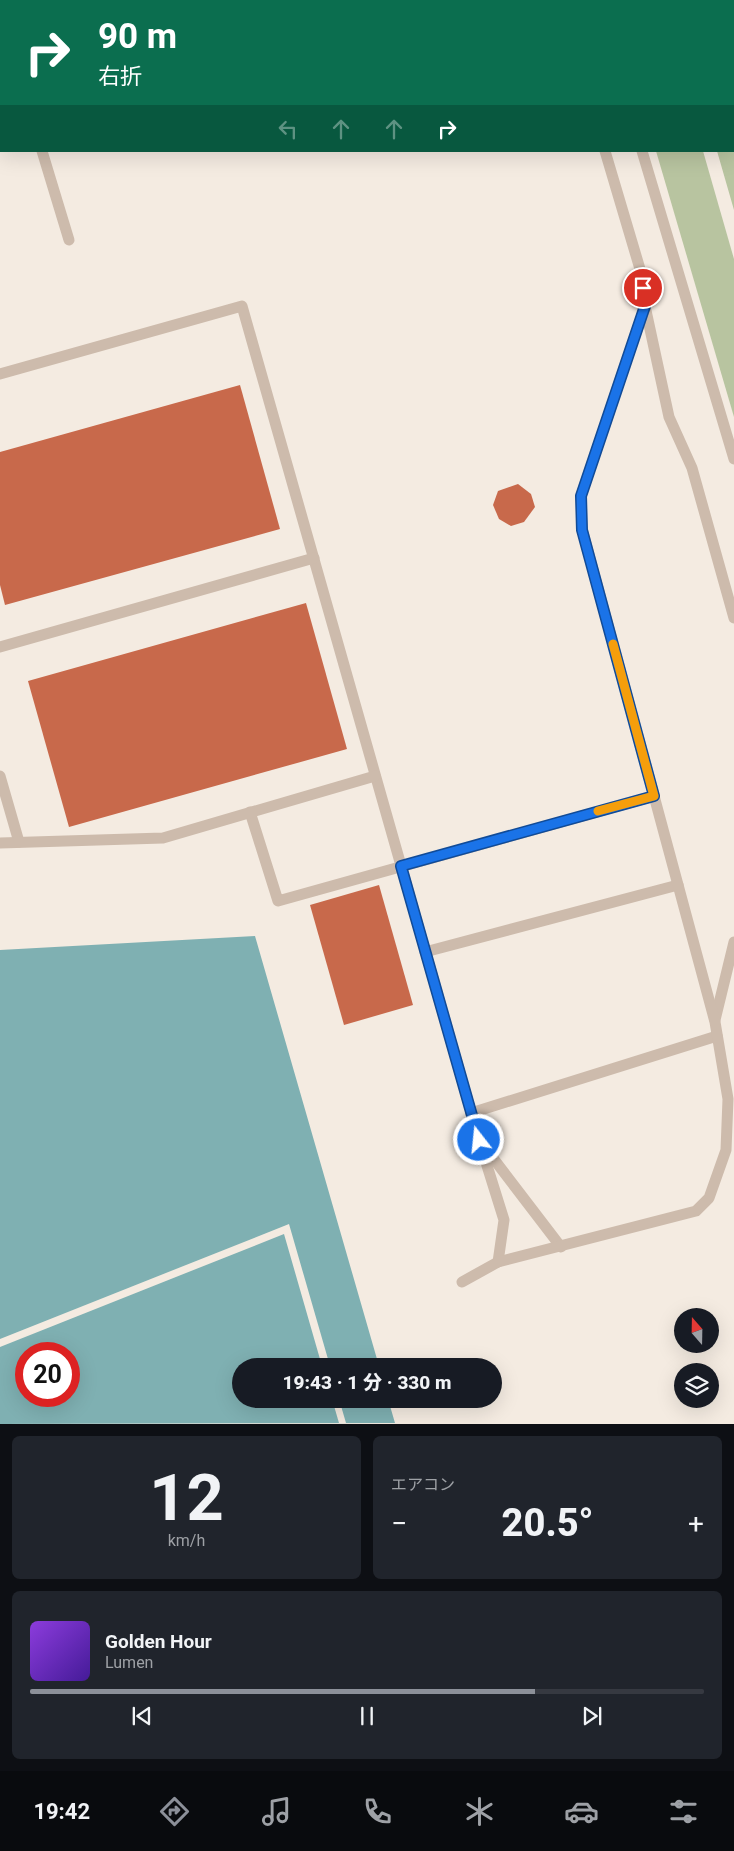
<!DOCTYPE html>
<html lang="ja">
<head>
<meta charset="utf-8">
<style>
  :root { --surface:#171b24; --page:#20242c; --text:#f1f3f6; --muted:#9ea1a6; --line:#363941; --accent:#8c9099 }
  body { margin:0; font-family:Roboto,"Noto Sans JP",sans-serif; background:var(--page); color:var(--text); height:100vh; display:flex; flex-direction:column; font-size:19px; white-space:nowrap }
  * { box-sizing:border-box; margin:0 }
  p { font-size:16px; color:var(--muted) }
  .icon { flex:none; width:28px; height:28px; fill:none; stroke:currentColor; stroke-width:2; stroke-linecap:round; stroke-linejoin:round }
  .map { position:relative; height:1424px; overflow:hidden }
  .side { display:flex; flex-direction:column; gap:12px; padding:12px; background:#0d0f14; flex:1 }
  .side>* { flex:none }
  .guide { position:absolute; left:0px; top:0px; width:735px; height:152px; box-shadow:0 5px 20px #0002; background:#0b6e4f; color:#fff; overflow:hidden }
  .needle { width:32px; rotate:340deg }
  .controls { position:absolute; left:674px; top:1308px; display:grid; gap:10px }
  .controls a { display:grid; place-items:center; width:45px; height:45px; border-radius:50%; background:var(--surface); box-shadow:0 5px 20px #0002; font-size:25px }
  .speed { position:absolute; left:15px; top:1342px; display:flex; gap:10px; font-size:25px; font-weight:700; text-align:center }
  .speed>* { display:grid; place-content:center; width:65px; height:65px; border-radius:50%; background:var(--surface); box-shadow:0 5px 20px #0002; line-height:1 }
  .speed .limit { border:8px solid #d22; background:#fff; color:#111 }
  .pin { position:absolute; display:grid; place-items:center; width:42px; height:42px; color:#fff; margin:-21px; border:2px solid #fff; border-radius:50%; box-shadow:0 1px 5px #0007 }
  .me { position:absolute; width:55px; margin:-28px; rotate:344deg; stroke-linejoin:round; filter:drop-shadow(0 0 4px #0008) }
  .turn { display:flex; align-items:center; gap:18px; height:105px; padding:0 15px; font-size:22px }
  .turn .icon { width:65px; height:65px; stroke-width:2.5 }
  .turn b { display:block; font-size:35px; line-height:42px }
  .lanes { display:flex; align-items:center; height:48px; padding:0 15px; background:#0003; justify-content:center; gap:25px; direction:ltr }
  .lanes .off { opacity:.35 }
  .big { font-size:38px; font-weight:800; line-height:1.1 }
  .side .card { flex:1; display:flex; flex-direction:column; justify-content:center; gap:8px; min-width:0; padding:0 18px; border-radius:8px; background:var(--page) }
  .side .dial { align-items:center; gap:0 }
  .dial b { font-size:65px; line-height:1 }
  .song { display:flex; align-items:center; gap:15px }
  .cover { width:60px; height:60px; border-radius:8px; background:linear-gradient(135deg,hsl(270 70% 55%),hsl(260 70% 35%)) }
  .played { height:5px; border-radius:2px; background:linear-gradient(90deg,var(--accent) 75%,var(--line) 75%) }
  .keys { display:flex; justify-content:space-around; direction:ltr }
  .heat { display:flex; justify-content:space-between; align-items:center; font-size:28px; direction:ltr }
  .side .tiles { flex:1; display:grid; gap:12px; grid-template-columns:1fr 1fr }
  .card:last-child { grid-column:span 2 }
  .trip { position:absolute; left:232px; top:1358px; width:270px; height:50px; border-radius:25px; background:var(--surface); box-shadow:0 5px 20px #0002; font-weight:800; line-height:50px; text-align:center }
  .tabs { display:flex; height:80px; justify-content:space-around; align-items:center; background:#090b0e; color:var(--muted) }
  .tabs .icon { width:35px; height:35px }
  .tabs .current { color:var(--accent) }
  .tabs b { font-size:22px; color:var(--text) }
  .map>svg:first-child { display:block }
  .green { fill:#b8c4a0 }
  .water { fill:#7fb0b2; fill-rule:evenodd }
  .pier { fill:#f4ebe1 }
  .building { fill:#c8694b }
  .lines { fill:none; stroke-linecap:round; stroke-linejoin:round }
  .lane { stroke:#cdbbac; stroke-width:11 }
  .route-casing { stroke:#114b97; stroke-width:12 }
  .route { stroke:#1a73e8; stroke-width:9 }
  .slow { stroke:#f59e0b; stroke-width:9 }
</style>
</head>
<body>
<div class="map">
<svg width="734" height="1424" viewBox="0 0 734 1424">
  <rect width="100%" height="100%" fill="#f4ebe1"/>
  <!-- green -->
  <g class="green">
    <path d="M673,0H734V210L717,151H734V1Z"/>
    <path d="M656,151H703L734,259V417Z"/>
  </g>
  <!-- water -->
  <path class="water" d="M255,936L379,1366H241V1399H388L395,1423L0,1424V950ZM26,1354H69V1396H26Z"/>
  <!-- pier -->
  <g class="pier">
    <path d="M289,1224L330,1366H322L284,1234L0,1347V1339Z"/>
    <path d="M332,1399H339L346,1423H339Z"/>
  </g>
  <!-- building -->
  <g class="building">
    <path d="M240,385L280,529L5,605L0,585V452Z"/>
    <path d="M518,484L531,494L535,507L524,522L511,526L499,519L493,505L498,491Z"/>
    <path d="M306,603L347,749L69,827L28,681Z"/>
    <path d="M379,885L413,1005L344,1025L310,905Z"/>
  </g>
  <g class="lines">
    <!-- lane -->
    <g class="lane">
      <path d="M560,0V1"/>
      <path d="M597,0L598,1"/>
      <path d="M0,13L1,17"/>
      <path d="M42,151L69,240"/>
      <path d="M605,151L640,269L645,306L669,417L692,468L734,618"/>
      <path d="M642,151L734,459"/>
      <path d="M0,374L242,306L479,1140L504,1220L498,1262"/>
      <path d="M0,647L314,558"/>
      <path d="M0,776L19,842"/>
      <path d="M250,812L278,901L654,796"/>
      <path d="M0,843L163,838L375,776"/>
      <path d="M425,952L678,885"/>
      <path d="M715,1020L734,942"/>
      <path d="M471,1113L717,1036"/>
      <path d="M483,1145L561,1247"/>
      <path d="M462,1282L498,1262L696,1211L709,1198L726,1150L728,1099L715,1022L582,529L581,496L645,306"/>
    </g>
  </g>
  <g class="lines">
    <!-- route casing -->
    <g class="route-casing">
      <path id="route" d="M479,1140L401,866L654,796L582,530L581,496L645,306L643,288"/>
    </g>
    <!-- route -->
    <use href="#route" class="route"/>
    <!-- slow -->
    <path class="slow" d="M598,811L654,796L613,644"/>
  </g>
</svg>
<div class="controls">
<a><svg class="needle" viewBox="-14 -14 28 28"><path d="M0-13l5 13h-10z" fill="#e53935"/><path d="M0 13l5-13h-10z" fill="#9ea1a6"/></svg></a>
<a><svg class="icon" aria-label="layers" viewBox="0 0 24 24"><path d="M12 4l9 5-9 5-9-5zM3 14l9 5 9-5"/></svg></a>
</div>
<div class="speed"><div class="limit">20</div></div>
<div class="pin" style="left:643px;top:288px;background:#d93025"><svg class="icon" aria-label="arrive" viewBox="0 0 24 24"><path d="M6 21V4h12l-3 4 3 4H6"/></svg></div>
<svg class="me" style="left:479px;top:1140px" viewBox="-20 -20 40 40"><circle r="17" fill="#1a73e8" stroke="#fff" stroke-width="3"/><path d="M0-11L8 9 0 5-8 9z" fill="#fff"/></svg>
<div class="trip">19:43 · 1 分 · 330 m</div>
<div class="guide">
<div class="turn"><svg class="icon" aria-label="right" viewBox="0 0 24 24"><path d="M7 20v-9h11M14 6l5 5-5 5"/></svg><div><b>90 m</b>右折</div></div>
<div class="lanes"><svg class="icon off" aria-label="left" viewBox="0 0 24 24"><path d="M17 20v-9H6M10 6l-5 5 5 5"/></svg><svg class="icon off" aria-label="ahead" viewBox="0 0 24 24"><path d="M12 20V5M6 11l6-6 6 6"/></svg><svg class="icon off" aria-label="ahead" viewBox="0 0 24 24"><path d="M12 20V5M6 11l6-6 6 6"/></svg><svg class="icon" aria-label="right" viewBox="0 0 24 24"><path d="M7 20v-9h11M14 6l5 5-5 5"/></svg></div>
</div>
</div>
<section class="side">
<div class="tiles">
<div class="card dial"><b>12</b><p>km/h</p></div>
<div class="card"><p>エアコン</p>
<div class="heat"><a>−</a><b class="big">20.5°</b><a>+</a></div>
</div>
<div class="card">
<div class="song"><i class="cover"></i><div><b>Golden Hour</b><p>Lumen</p></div></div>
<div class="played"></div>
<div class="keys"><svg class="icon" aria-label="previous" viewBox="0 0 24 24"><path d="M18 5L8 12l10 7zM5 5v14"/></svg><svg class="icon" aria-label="pause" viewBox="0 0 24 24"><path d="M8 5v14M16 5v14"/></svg><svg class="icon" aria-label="next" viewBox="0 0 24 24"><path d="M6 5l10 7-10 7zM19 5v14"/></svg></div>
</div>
</div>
</section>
<nav class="tabs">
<b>19:42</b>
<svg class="icon current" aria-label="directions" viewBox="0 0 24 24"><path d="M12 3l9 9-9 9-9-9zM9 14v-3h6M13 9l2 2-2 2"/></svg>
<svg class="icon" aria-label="music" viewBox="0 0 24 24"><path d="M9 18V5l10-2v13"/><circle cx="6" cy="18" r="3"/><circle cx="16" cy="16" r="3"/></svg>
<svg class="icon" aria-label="phone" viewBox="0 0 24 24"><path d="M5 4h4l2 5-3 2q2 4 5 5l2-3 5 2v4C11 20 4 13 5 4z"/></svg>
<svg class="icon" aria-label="climate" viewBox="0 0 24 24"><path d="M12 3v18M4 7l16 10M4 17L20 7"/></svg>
<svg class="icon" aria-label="car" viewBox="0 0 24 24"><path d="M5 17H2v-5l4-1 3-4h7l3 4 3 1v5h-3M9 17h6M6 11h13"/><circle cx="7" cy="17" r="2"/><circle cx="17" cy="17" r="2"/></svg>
<svg class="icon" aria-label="filters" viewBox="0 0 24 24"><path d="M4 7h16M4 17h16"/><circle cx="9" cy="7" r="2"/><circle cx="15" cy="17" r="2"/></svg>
</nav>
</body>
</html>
